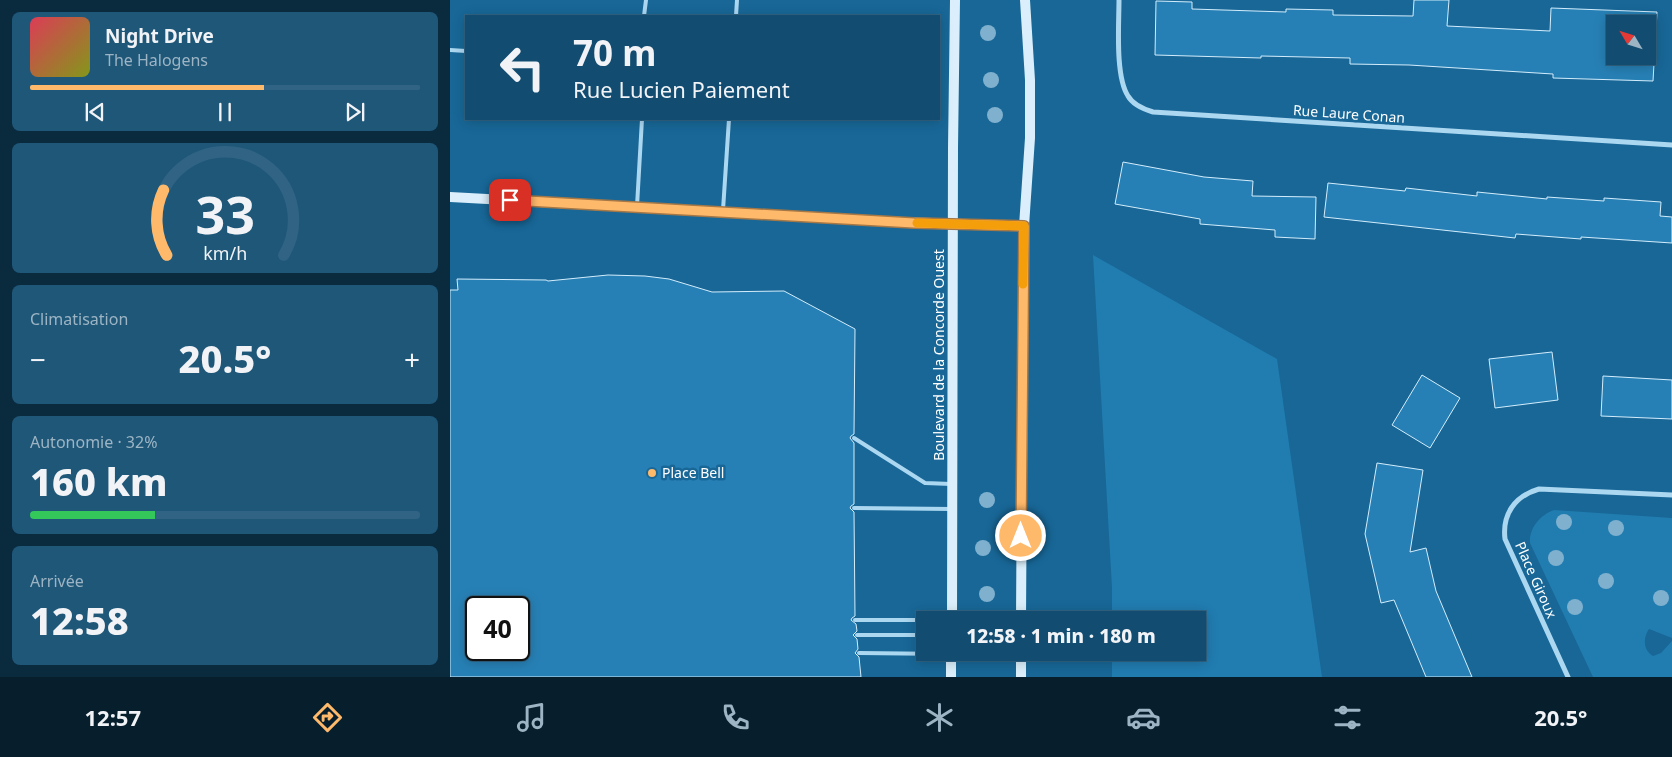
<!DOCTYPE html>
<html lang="fr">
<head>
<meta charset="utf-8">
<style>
  :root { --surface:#124d71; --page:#1f5779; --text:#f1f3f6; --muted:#9cb4c3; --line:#316484; --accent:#ffb96b }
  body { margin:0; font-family:"Noto Sans",sans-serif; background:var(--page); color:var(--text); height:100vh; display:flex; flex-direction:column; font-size:19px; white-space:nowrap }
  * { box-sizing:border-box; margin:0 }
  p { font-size:16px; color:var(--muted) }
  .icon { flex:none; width:28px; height:28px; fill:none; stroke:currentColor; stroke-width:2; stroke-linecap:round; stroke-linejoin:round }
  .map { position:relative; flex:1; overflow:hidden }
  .drawer { display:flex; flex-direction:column; gap:12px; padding:12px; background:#0a2a3e; width:450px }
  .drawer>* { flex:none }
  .hud { position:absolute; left:15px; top:15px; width:475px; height:105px; border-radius:0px; box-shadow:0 2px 12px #0003,0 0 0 1px var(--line); background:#124d71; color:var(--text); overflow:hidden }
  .needle { width:32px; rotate:308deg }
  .controls { position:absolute; left:1156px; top:15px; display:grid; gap:10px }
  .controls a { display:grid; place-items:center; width:50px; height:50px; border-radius:0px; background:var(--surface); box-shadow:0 2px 12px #0003,0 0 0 1px var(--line); font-size:25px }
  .speed { position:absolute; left:15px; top:596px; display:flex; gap:10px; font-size:25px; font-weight:700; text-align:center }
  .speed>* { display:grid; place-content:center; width:65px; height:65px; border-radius:50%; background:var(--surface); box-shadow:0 2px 12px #0003,0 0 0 1px var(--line); line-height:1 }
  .speed .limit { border:2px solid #111; border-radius:8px; background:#fff; color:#111 }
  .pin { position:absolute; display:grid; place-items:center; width:42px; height:42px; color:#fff; margin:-21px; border-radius:10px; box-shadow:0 2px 8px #0006 }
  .me { position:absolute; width:55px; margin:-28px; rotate:0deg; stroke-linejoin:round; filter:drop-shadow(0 0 4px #0008) }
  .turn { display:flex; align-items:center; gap:18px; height:105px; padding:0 25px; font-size:22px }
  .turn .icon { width:65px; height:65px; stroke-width:2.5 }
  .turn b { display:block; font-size:35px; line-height:42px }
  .big { font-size:38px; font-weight:800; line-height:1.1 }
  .drawer .card { flex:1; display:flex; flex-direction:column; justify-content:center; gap:8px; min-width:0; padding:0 18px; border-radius:8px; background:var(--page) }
  .drawer .dial { align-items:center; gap:0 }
  .dial svg { height:130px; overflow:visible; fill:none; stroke:var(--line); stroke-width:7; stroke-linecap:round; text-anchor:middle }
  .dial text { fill:var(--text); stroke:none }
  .song { display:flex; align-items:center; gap:15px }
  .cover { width:60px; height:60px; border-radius:8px; background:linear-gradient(135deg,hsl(350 70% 55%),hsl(70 70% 35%)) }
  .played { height:5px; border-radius:2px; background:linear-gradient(90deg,var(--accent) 60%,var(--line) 60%) }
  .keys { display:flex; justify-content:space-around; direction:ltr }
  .heat { display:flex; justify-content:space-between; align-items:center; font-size:28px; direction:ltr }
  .charge { height:8px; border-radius:4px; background:linear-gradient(90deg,#34c759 32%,var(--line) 0) }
  .trip { position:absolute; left:466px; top:611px; width:290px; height:50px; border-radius:0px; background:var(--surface); box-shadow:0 2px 12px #0003,0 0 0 1px var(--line); font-weight:800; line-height:50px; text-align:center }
  .menu { display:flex; height:80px; justify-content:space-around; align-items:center; background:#071f2d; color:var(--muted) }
  .menu .icon { width:35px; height:35px }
  .menu .current { color:var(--accent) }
  .menu b { font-size:22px; color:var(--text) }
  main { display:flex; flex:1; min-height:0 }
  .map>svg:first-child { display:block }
  .green { fill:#217cb0 }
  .building { fill:#2780b5; stroke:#d3edfc; fill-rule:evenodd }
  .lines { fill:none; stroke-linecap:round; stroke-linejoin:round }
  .lane { stroke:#acd7f1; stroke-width:4 }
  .street { stroke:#acd7f1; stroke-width:5 }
  .secondary { stroke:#daeffb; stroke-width:10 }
  .tree { fill:#7fb1cf }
  .route-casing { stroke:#a67846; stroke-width:12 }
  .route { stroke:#ffb96b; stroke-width:9 }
  .slow { stroke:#f59e0b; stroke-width:9 }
  .poi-dot { fill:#ffb96b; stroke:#186797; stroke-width:2 }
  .labels { text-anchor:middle; stroke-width:5; stroke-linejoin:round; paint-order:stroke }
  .street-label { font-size:14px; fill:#fff; stroke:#186797 }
  .poi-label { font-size:14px; fill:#fff; stroke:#186797; text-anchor:start }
</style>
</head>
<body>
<main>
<section class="drawer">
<div class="card">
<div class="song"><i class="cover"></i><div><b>Night Drive</b><p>The Halogens</p></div></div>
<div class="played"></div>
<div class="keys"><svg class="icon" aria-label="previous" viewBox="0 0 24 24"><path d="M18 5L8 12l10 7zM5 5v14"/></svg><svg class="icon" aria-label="pause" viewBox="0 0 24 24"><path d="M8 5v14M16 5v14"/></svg><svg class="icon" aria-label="next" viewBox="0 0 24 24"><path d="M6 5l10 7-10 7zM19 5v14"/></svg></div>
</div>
<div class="card dial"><svg viewBox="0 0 100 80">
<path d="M14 69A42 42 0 1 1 86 69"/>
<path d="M14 69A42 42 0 0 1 12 29" stroke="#ffb96b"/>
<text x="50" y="56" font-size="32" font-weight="700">33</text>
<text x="50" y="72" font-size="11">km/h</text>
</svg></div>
<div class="card"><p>Climatisation</p>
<div class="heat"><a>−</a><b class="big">20.5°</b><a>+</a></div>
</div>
<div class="card"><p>Autonomie · 32%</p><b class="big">160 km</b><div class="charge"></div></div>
<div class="card"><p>Arrivée</p><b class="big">12:58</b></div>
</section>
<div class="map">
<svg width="1222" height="677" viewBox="0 0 1222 677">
  <rect width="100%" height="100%" fill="#186797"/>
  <!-- green -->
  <g class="green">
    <path d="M643,255L827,359L872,677H662V653L748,652V620H662V588Z"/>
    <path d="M1104,510L1222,518V638L1199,629C1193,638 1193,650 1203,656L1211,653L1222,641V677H1143L1080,543C1079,528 1090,515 1104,510Z"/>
  </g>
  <!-- building -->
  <g class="building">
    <path d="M964,0H999L997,26L1100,31L1101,8L1207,12L1203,81L1103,78V74L959,65L900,64V58L811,56V58L705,55L706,1L742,2V9L836,12V9L883,10V15L963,16ZM1165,24H1198V56H1165Z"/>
    <path d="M673,162L754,177L803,181L802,196L866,197L865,239L825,237V230L750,224V219L665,204Z"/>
    <path d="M878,183L955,191L956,188L1027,196V192L1097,199V197L1154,201V198L1211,202L1210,216L1222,217V243L1131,237V239L1066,234L1065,238L874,217Z"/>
    <path d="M158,275L195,276L219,279L262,292L334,291L405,329L404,434L401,436L400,438L404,443V504L401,506L400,508L404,512L405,616L402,618L401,620L406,624L407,631L403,635L407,639L408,649L405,653L409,657L411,677H0V290H8L7,279L96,280L98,281ZM26,608H69V650H26Z"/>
    <path d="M1102,352L1108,400L1045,408L1039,359Z"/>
    <path d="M972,375L1010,398L980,448L942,425Z"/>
    <path d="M1153,376L1222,380V419L1151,416Z"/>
    <path d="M927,463L973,470L960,552L976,548L986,591L1022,677H976L944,600L931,603L915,534Z"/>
  </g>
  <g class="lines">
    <!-- lane -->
    <g class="lane">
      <path d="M194,16L196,0"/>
      <path d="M286,16L287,0"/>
      <path d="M0,50L16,51"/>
      <path d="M187,206L192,119"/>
      <path d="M273,210L279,119"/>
      <path d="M404,438L475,483L501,484"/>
      <path d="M404,508L502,509"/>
      <path d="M405,620H475"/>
      <path d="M407,635H475"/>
      <path d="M409,653L499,654"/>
    </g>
    <!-- street -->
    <g class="street">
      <path d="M669,0C669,24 665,76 678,96C683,105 693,109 703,112L1222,145"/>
      <path d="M1118,677L1055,539C1052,514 1065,496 1089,489L1222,495"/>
    </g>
    <!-- secondary -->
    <g class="secondary">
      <path d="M0,197L449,222L574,226"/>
      <path d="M502,620L503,148L505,0"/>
      <path d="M571,620L573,301L574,226L580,138V80L575,0"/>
      <path d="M501,677V652"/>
      <path d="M571,677V652"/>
    </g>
  </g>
  <!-- trees -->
  <g class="tree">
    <circle cx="538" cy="33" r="8"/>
    <circle cx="541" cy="80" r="8"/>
    <circle cx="545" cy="115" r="8"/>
    <circle cx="537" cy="500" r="8"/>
    <circle cx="1114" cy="522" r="8"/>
    <circle cx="1166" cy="528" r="8"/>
    <circle cx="533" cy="548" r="8"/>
    <circle cx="1106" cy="558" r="8"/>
    <circle cx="1156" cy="581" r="8"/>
    <circle cx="537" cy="594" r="8"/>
    <circle cx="1211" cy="598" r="8"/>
    <circle cx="1125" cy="607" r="8"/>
  </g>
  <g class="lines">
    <!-- route casing -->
    <g class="route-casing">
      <path id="route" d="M60,200L464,223L574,226L571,536"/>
    </g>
    <!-- route -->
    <use href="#route" class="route"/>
    <!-- slow -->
    <path class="slow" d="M467,223L574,226L573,284"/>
  </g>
  <!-- markers -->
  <circle class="poi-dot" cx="202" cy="473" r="5"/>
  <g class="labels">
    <!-- street labels -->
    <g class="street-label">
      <text transform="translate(899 114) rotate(4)" y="5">Rue Laure Conan</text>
      <text transform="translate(489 355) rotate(-90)" y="5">Boulevard de la Concorde Ouest</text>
      <text transform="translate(1086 580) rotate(66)" y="5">Place Giroux</text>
    </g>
    <!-- poi labels -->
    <g class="poi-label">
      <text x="212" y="478">Place Bell</text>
    </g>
  </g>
</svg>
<div class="controls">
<a><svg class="needle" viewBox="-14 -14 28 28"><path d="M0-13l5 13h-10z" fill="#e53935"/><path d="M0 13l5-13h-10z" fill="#9cb4c3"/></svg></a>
</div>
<div class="speed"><div class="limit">40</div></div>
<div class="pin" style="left:60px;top:200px;background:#d93025"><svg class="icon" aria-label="arrive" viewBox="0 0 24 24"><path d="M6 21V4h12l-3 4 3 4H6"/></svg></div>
<svg class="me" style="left:571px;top:536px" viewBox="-20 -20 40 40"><circle r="17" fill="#ffb96b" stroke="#fff" stroke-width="3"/><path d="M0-11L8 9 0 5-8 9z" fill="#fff"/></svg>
<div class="trip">12:58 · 1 min · 180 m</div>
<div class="hud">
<div class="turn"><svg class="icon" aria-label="left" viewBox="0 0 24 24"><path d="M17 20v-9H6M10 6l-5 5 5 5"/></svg><div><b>70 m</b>Rue Lucien Paiement</div></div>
</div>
</div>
</main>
<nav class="menu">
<b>12:57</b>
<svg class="icon current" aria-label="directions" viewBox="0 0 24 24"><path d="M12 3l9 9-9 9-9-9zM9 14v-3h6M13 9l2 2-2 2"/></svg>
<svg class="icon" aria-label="music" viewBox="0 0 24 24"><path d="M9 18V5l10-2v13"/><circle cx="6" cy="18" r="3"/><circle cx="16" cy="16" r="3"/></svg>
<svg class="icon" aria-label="phone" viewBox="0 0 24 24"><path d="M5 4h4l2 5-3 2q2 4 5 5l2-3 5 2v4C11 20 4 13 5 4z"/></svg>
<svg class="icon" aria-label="climate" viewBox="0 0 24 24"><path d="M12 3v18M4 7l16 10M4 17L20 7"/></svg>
<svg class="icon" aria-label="car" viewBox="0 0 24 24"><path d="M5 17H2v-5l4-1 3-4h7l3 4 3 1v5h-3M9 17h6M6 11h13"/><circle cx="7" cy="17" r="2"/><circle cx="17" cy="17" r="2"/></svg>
<svg class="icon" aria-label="filters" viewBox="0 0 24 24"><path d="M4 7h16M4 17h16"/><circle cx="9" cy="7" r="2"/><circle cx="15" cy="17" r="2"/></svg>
<b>20.5°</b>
</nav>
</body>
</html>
